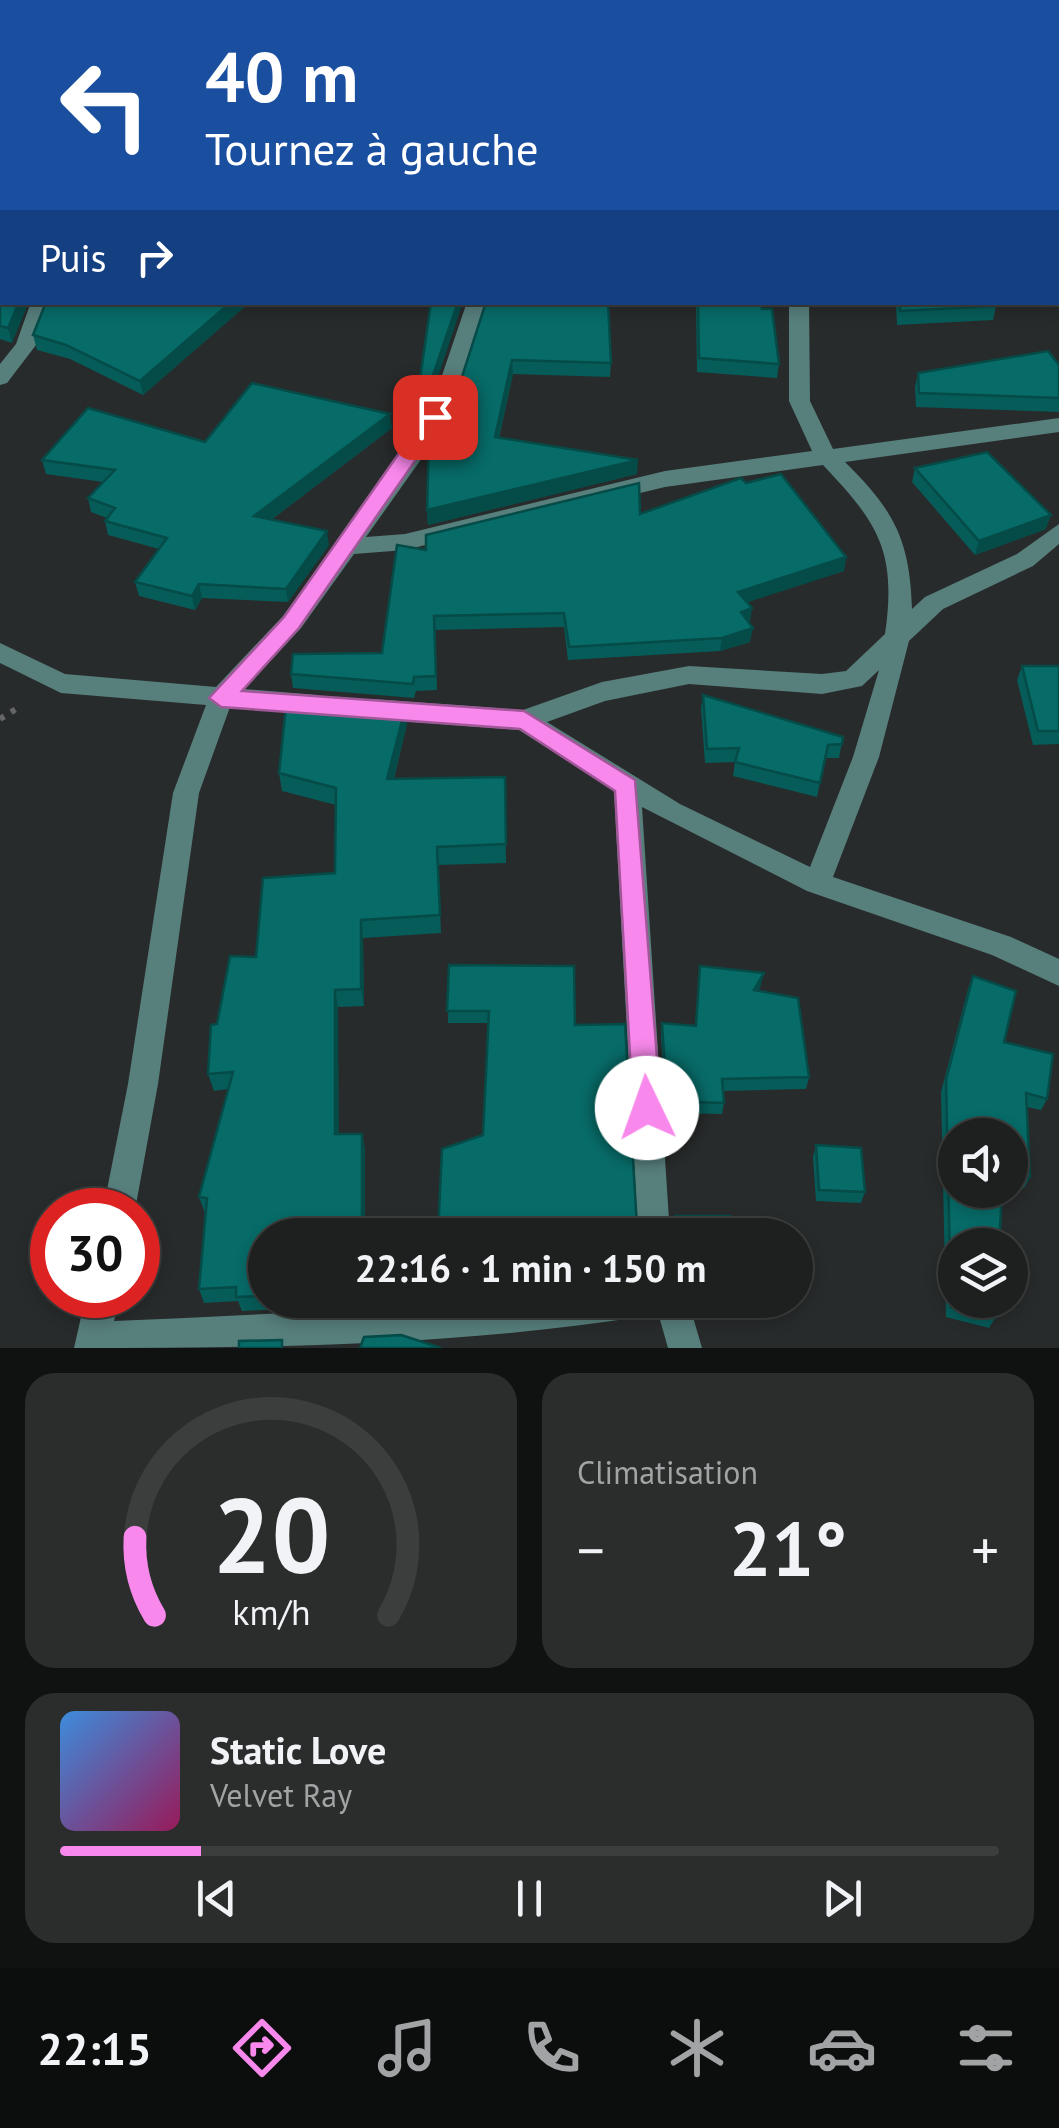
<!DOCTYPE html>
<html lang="fr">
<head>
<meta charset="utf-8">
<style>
  :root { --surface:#1e2020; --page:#2b2d2d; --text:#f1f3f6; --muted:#a1a3a5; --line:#3c3e3e; --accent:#f888eb }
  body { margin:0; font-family:"PT Sans",sans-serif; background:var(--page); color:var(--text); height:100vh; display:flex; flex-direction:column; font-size:38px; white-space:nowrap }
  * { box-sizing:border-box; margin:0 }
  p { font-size:32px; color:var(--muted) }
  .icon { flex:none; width:55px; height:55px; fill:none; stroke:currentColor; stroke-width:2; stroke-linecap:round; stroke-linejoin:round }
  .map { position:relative; height:1348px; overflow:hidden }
  .panel { display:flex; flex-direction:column; gap:25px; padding:25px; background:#101212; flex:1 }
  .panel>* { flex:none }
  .top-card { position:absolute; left:0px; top:0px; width:1060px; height:305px; box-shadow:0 5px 15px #0003,0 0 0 2px var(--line); background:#1a4fa0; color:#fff; overflow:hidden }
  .controls { position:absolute; left:938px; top:1118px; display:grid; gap:20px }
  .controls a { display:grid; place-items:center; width:90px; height:90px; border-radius:50%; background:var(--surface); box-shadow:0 5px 15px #0003,0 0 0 2px var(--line); font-size:50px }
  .speed { position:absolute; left:30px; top:1188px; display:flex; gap:20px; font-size:50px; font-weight:700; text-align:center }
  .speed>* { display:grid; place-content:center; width:130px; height:130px; border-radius:50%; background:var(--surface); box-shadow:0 5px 15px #0003,0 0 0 2px var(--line); line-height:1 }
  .speed .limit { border:15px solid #d22; background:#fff; color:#111 }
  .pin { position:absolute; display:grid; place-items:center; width:85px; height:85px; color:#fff; margin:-42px; border-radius:20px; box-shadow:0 5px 15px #0006 }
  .me { position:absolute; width:110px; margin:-55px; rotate:357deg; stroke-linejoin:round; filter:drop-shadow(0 0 8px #0008) }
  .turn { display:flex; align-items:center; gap:35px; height:210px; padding:0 40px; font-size:45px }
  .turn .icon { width:130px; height:130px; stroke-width:2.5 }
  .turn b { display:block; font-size:70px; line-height:85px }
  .then { display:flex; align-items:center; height:95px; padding:0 40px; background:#0003; gap:20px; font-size:38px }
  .big { font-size:75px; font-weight:700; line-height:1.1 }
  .panel .card { flex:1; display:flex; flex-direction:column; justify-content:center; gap:15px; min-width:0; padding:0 35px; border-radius:30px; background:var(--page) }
  .panel .dial { align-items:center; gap:0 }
  .dial svg { height:260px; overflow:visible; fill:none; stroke:var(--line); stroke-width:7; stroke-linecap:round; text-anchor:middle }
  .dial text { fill:var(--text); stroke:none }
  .song { display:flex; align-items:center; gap:30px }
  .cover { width:120px; height:120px; border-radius:15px; background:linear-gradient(135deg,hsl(210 70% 55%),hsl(330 70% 35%)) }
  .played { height:10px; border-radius:5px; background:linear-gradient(90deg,var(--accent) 15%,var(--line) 15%) }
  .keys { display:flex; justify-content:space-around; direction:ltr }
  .heat { display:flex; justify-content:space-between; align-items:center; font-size:55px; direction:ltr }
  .panel .tiles { flex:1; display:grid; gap:25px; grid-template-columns:1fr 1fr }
  .card:last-child { grid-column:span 2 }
  .trip { position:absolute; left:248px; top:1218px; width:565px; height:100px; border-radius:50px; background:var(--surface); box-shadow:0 5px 15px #0003,0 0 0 2px var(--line); font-weight:700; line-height:100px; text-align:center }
  .dock { display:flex; height:160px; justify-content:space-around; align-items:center; background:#0c0d0d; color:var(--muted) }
  .dock .icon { width:70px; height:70px }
  .dock .selected { color:var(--accent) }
  .dock b { font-size:45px; color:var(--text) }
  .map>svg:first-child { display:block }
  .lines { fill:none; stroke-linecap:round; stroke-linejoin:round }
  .path { stroke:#656767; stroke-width:6; stroke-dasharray:5 8; stroke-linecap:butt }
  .minor { fill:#577f7c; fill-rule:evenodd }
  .wall { fill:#065c59 }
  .shaded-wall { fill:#054b48 }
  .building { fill:#076b67; stroke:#054b48; stroke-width:2.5 }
  .route { fill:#f888eb; stroke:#a15899; stroke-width:2.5 }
</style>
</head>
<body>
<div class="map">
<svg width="1059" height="1348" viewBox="0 0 1059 1348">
  <rect width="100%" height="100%" fill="#282b2b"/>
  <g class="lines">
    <!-- path -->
    <path class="path" d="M0,719L21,706"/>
    <!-- minor -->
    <g class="minor">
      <rect x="1058" y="258" width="1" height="19"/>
      <path d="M31,302H51L36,345L7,383L0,385V364L16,344Z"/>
      <path d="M467,302H487L458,393L434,441L366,537L405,534L665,471L812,451L789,401V302H809L810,401L833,449L1059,418V432L845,462C894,510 910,540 912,609L925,597L1017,554L1059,524V544L1033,566L943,609L909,641L879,757L833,877L1011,937L1059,959V986L992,955L807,891L642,807L670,1235H638L614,790L519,730L372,719L363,716L359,709L363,702L372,699L523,710L602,682L689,666L822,674L846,671L885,634C897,551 878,523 823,465L665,487L405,550L354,554L301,628L244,689L317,695L326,698L330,705L326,712L317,715L230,707L199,793L158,1084L135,1210H103L128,1084L173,793L206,705L61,693L0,663V643L65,674L216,687L283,616L413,439L436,393ZM879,670L853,757L810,867L680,804L547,722L605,701L689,684L822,694L862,686Z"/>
      <path d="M86,1295H120L114,1321C305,1313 496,1300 688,1300L702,1348H668L655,1302L651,1312L639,1317C451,1346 264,1348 74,1348Z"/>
    </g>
  </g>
  <!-- wall -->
  <g class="wall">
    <path d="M0,0H170L168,2H2V43H0Z"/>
    <path d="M1058,12L1059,16V207L1058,201Z"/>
    <path d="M0,156L12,343L0,339Z"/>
    <path d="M46,302H250L143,395L70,359L37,350L33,335Z"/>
    <path d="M486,302L611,363L610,377L513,374L499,438L637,474L428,525L427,510L461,380Z"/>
    <path d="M696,302H760L779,364L777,378L697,372Z"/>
    <path d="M896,302H996V306L993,320L897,325Z"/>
    <path d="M1059,365V412L916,407L915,387L918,373Z"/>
    <path d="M392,428L271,520L329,545L288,602L202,598L195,610L139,596L135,582L159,549L108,535L105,521L107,518L91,512L88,498L103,482L46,474L42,460L205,442Z"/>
    <path d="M915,468L1046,529L975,555L912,482Z"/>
    <path d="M746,483L846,557L844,571L747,602L750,642L720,651L568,660L564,627L435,630L437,690L416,691L414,698L293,688L291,674L382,653L426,550L640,514Z"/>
    <path d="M1022,666H1059V744L1033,745L1017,680Z"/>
    <path d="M703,695L843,737L839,758H825L817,797L733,776L735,762L705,763L701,708Z"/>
    <path d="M407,724L394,779L505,777L506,863L438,865L441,933L363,938L364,1006L338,1007V1134H362L365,1150V1235H265V1300H282L283,1309L242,1311L238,1301L204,1303L199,1289L205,1213L199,1197L228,1089L214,1091L208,1074L217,1024L256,957L335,873L336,805L282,791L279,773Z"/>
    <path d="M449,965L575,1025L637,1227L730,1235H438L483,1135L488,1023H448Z"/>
    <path d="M700,966L761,985L758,991L809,1077L806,1089L723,1091L724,1103L722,1114L666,1113L661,1036L662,1024L695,1026Z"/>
    <path d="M973,976L1004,1042L1047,1099L1041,1110L1027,1107L1030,1177L1024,1188L1011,1191L1010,1188V1135H955L995,1318L989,1328L946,1317L941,1092L968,989Z"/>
    <path d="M816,1145L865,1192L861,1203L816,1201L813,1157Z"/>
  </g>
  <!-- shaded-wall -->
  <g class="shaded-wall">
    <path d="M19,302H29L12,343L8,328Z"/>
    <path d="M231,302H250L143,395L140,381Z"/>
    <path d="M458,302H463L433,392L419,407L418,393Z"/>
    <path d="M512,360L513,374L495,452V437Z"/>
    <path d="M390,414L392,428L257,530L254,516Z"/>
    <path d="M638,460L637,474L428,525L427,510Z"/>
    <path d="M1051,515L1046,529L975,555L979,541Z"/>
    <path d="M327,531L329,545L288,602L286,589Z"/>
    <path d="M846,557L844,571L736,606L738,592Z"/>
    <path d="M199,584L202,598L195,610L192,596Z"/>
    <path d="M752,608L750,622L739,626L741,612Z"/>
    <path d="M753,628L750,642L720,651L722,638Z"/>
    <path d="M406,705L407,724L389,797L387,779Z"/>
    <path d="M361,920L363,938L364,1006L361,989Z"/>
    <path d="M764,973L761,985L751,1002L754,990Z"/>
    <path d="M335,990L338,1007L339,1150L335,1134Z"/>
    <path d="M362,1134L365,1150V1235H362Z"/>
  </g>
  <!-- building -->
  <g class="building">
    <path d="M0,0H157L155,2H2V27L0,26Z"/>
    <path d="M244,0H289L317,2H243Z"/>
    <path d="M390,0H1053L1054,2H391Z"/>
    <path d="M1058,12L1059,16V178L1058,172Z"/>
    <path d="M0,113H2V155L0,141Z"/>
    <path d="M0,156H2V302H19L8,328L0,326Z"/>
    <path d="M46,302H231L140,381L66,345L33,335Z"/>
    <path d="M431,302H458L432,378L418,393Z"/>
    <path d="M486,302H608L611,363L512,360L495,437L638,460L427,510L429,438L461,380Z"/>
    <path d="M698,302H760L762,309H772L779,364L699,358Z"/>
    <path d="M900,302H996V306L900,311Z"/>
    <path d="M1048,351L1059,365V398L919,393L918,373Z"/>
    <path d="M252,383L390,414L254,516L327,531L286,589L199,584L192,596L135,582L167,538L105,521L115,508L88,498L115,470L42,460L88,408L205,442Z"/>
    <path d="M987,452L1051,515L979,541L915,468Z"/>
    <path d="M781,474L846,557L738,592L752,608L741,612L753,628L722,638L569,647L564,613L434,616L436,676L414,677L413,684L291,674L293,654L382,653L397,545L426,550V535L639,483L640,514L741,478L746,483Z"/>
    <path d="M1022,666H1059V731H1038Z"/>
    <path d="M703,695L843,737L842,744L828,745L820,783L735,762L739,748L707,749Z"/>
    <path d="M287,696L406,705L387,779L505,777L506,844L437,847L440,915L361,920V989L335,990V1134H362V1235H265V1296L236,1297V1287L199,1289L207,1198L199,1197L233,1072L208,1074L211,1025L217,1024L230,956L256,957L263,878L335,873L336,788L279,773Z"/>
    <path d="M449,965L574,966L575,1025L625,1024L637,1227L672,1228L675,1216H730V1235H438L442,1149L483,1135L489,1011H447Z"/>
    <path d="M700,966L764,973L754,990L798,998L809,1077L722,1079L724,1103L667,1101L662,1023L696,1026Z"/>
    <path d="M973,976L1016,991L1004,1042L1053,1054L1047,1099L1026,1093L1030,1177L1017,1180L1010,1159V1135H955V1190H1002L999,1245H955V1300H996L995,1318L951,1307L946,1080Z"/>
    <path d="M816,1145L861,1148L865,1192L819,1190Z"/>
    <path d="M401,1335L441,1348H360L364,1337Z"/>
    <path d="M282,1340V1348H239V1341Z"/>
  </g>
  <!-- route -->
  <path class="route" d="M435,411L442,412V422L299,628L242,691L524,711L635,780L661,1108L657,1117L647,1121L637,1117L633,1108L615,791L520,729L221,707L209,698L284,617L428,412Z"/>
</svg>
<div class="controls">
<a><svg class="icon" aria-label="sound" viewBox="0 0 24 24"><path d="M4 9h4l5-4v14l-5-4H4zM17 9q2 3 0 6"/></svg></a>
<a><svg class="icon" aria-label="layers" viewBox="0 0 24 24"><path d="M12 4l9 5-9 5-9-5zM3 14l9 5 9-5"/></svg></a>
</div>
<div class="speed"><div class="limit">30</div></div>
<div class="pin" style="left:435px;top:417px;background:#d93025"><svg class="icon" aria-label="arrive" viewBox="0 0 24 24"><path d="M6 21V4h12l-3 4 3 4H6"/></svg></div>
<svg class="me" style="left:647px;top:1108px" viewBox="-20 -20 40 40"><circle r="19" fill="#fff"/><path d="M0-13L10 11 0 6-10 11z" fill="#f888eb"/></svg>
<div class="trip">22:16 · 1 min · 150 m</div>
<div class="top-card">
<div class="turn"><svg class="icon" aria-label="left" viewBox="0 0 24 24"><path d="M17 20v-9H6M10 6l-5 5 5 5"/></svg><div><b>40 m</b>Tournez à gauche</div></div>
<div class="then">Puis<svg class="icon" aria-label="right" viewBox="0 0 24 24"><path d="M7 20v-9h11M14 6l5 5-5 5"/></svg></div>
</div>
</div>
<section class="panel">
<div class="tiles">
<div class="card dial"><svg viewBox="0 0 100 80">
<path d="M14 69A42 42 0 1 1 86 69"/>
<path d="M14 69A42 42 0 0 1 8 45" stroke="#f888eb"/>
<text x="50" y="56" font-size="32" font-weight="700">20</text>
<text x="50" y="72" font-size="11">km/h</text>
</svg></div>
<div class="card"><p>Climatisation</p>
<div class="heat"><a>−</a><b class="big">21°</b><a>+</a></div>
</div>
<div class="card">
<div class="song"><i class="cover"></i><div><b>Static Love</b><p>Velvet Ray</p></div></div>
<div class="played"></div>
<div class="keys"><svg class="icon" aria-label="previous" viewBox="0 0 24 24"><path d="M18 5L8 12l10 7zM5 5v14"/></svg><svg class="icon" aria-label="pause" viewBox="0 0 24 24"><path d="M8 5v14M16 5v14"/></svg><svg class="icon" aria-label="next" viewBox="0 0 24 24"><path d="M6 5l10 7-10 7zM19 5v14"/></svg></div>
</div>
</div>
</section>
<nav class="dock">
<b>22:15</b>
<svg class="icon selected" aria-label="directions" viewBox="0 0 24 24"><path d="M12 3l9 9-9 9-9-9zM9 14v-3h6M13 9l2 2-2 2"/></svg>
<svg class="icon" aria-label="music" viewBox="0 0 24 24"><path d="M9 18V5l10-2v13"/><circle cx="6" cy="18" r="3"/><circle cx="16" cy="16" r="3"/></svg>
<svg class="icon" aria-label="phone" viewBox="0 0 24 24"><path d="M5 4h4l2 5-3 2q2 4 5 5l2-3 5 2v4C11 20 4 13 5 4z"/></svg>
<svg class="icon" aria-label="climate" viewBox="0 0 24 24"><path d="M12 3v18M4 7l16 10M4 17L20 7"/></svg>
<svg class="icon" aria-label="car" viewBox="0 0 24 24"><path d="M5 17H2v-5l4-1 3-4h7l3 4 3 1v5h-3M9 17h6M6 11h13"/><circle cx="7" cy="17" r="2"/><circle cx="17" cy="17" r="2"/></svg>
<svg class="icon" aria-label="filters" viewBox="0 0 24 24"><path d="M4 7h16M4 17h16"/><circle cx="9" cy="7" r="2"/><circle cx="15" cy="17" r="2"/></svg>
</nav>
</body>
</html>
